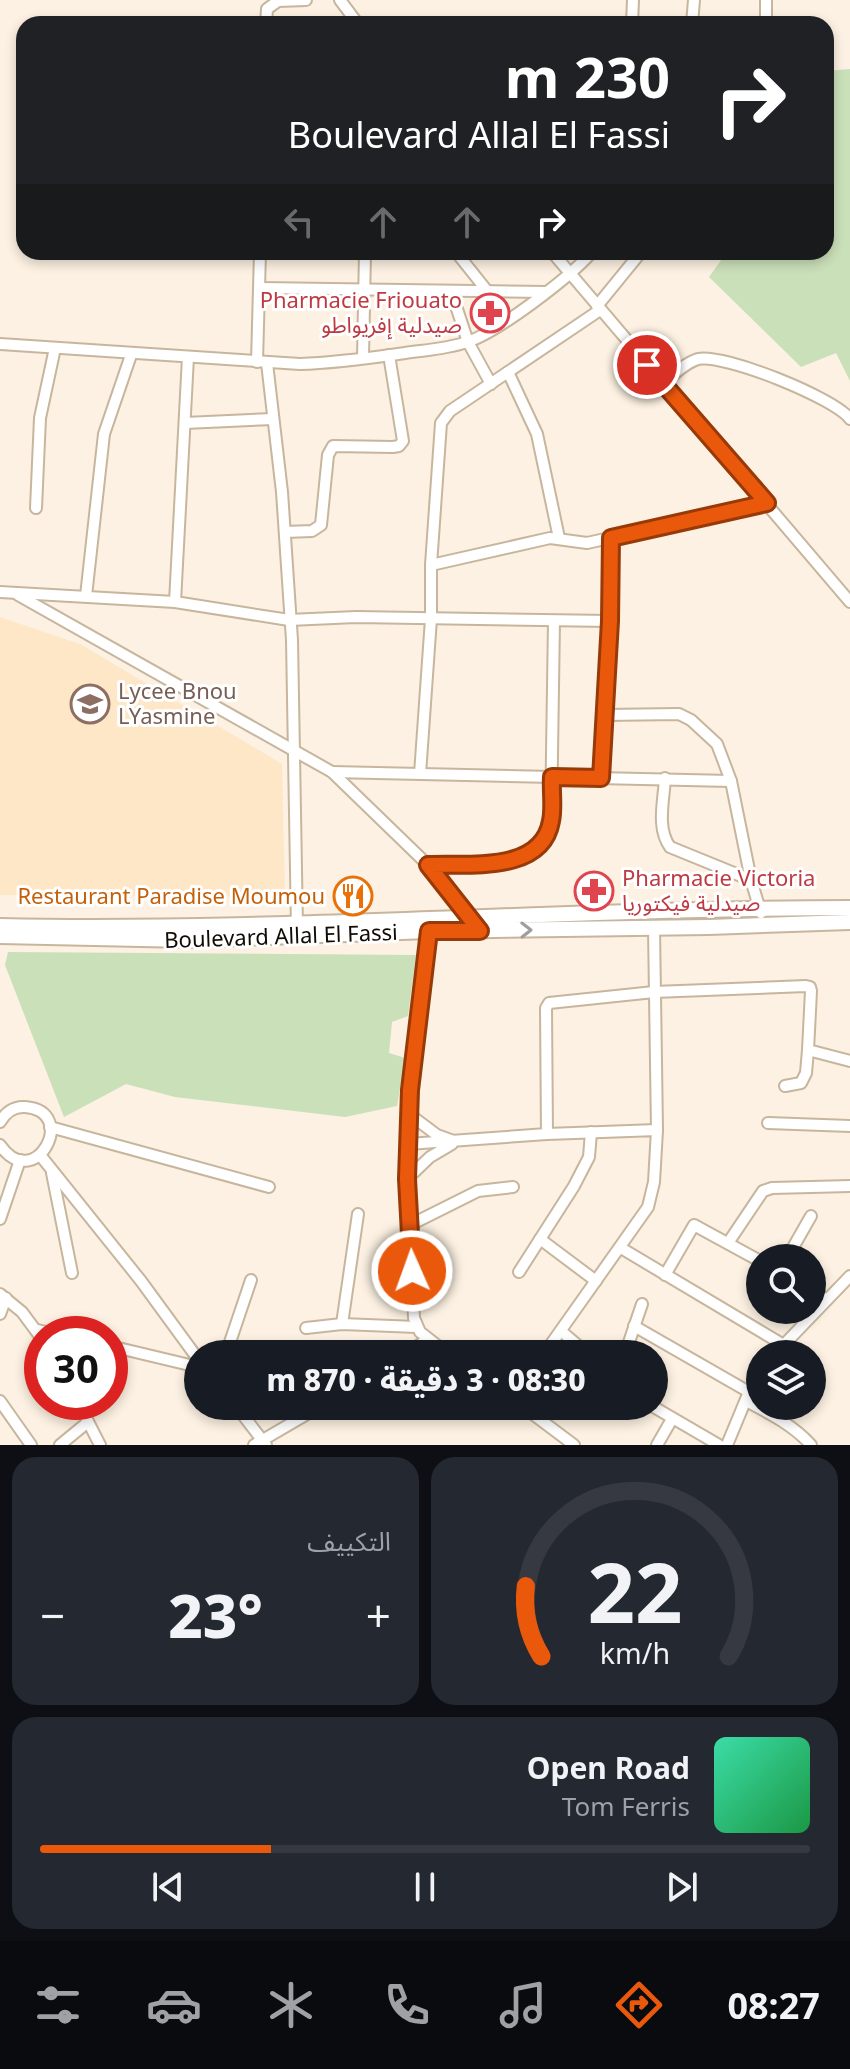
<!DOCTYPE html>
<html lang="ar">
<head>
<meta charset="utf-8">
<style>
  :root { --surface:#171b24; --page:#242831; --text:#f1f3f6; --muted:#9ea1a6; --line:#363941; --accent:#ea580c }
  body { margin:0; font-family:"Noto Sans","Noto Sans Arabic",sans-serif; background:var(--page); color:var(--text); direction:rtl; height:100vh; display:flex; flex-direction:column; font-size:30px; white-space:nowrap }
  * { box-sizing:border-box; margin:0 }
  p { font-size:26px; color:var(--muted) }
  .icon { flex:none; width:44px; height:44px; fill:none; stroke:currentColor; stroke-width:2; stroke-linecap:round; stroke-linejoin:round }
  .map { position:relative; height:1445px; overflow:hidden; direction:ltr }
  .sheet { display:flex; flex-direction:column; gap:12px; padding:12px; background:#0d0f14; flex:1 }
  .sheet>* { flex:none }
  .banner { position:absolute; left:16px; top:16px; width:818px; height:244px; border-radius:24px; box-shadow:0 4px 12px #0003; direction:rtl; background:#202124; color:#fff; overflow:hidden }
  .buttons { position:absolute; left:746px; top:1244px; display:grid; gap:16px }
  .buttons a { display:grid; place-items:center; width:80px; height:80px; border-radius:50%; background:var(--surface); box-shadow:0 4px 12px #0003; font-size:40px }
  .speed { position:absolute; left:24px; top:1316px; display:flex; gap:16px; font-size:40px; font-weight:700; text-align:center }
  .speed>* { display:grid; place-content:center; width:104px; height:104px; border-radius:50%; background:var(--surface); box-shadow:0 4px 12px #0003; line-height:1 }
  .speed .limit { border:12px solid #d22; background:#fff; color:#111 }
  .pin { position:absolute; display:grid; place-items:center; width:68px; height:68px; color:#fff; margin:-34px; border:4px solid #fff; border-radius:50%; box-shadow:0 2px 8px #0007 }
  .me { position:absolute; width:88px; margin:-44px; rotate:358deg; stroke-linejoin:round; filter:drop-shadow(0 0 6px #0008) }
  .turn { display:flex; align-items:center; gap:28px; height:168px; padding:0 32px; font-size:36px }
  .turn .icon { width:104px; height:104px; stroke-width:2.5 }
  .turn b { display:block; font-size:56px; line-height:68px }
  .lanes { display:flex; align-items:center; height:76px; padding:0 32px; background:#0003; justify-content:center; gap:40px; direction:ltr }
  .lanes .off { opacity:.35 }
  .big { font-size:60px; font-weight:800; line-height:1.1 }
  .sheet .widget { flex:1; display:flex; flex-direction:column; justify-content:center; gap:12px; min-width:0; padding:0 28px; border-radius:24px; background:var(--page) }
  .sheet .dial { align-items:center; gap:0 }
  .dial svg { height:208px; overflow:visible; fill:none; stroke:var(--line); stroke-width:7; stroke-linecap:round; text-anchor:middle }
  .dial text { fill:var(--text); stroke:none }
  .song { display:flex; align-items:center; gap:24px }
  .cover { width:96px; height:96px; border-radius:12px; background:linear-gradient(135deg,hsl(160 70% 55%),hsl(140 70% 35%)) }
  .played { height:8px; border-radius:4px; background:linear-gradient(90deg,var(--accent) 30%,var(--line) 30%) }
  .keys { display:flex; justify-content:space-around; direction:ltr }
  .heat { display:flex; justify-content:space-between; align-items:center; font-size:44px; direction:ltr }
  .sheet .tiles { flex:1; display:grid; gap:12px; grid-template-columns:1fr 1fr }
  .widget:last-child { grid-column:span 2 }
  .trip { position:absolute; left:184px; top:1340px; width:484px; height:80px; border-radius:40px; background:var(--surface); box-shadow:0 4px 12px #0003; font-weight:800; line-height:80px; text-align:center; direction:rtl }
  .menu { display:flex; height:128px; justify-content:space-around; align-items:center; background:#090b0e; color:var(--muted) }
  .menu .icon { width:56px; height:56px }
  .menu .active { color:var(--accent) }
  .menu b { font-size:36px; color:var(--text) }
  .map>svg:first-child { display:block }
  .built { fill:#fee7c7 }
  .green { fill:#cae0b9 }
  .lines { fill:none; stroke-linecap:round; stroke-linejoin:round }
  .minor-casing { stroke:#c7b69d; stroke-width:14 }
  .major-casing { stroke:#c7b69d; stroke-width:18 }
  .minor { stroke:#fff; stroke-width:10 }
  .major { stroke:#fff; stroke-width:14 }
  .oneway { stroke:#a09d9b }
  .route-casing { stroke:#983908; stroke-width:20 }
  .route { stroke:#ea580c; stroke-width:14 }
  .labels { text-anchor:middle; stroke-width:6; stroke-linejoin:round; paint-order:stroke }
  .health-label { font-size:22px; fill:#be3a42; stroke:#fff; text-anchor:end }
  .education-label { font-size:22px; fill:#785e54; stroke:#fff; text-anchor:start }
  .food-label { font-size:22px; fill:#c56008; stroke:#fff; text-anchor:end }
  .street-label { font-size:22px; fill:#110b04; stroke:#fff }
</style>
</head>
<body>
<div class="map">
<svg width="850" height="1445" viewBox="0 0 850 1445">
  <rect width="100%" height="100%" fill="#fcf1e2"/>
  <!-- built -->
  <path class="built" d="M0,617L80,644L282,764L285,897L0,895Z"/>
  <!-- green -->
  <g class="green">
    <path d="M850,69V381L836,353L801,367L709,277L727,252H826V71Z"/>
    <path d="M8,952L416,955L408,1016L392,1022L389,1053L405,1058L397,1106L345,1117L175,1097L126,1084L64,1117L5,965Z"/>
  </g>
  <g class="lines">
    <!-- minor casing -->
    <g class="minor-casing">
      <g id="minor">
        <path d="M340,0L358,24"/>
        <path d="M766,0V24"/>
        <path d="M266,24L267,9L278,1L306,0"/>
        <path d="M632,24L633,0"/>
        <path d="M692,24L694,0"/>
        <path d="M456,252L488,292"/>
        <path d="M552,252L850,602"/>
        <path d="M260,288L545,292"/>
        <path d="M451,291L468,342L491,384"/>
        <path d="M597,306L641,252"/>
        <path d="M0,344L300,364C336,363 370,358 405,353C426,350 447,349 467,342C498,332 569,278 592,252"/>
        <path d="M363,358L365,252"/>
        <path d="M257,362L260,252"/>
        <path d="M267,363L282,492L292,640L297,928"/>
        <path d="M508,372L537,434L559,538"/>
        <path d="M663,384C673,375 685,363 698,359C723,353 835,398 850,419"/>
        <path d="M185,423L273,419"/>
        <path d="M36,508L40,418L55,348"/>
        <path d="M285,532L312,531L321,525L328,455L333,446L393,447L399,446L403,441L389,355"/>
        <path d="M431,565L550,538L587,543L767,503"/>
        <path d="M0,592L175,602L289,620L356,617L610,621"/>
        <path d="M18,595L332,772L428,865L471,920"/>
        <path d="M86,596L104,434L131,355"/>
        <path d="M175,602L188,357"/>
        <path d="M605,715L679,714L691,720L717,744L731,781L751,880L761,913"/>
        <path d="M332,772L731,781"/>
        <path d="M420,774L431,619V565L441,423L450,411L600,310"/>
        <path d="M601,778L610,621L611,538"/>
        <path d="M665,778C664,800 656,828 670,847L751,880"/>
        <path d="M428,865C449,864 512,866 527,856C539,847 547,834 551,820L554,621"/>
        <path d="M654,928L657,1130"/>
        <path d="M429,931L414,1049L409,1114L407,1179L414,1318L420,1332L448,1354"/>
        <path d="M785,1086L801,1083L806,1073L808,1050"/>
        <path d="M409,1114L437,1135L451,1140"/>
        <path d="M0,1122C5,1113 14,1106 25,1107C80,1111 35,1195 0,1145"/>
        <path d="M768,1123L850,1126"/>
        <path d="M50,1127L269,1187"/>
        <path d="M547,1134L546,1008L549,1003L654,992L806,986L810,987L811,991L808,1050L850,1061"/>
        <path d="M408,1144L547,1134L657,1130L654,1182L648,1207L544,1354"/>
        <path d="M40,1155L141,1281L198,1359"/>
        <path d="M52,1173L72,1273"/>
        <path d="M407,1179L430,1157L452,1144"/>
        <path d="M0,1219L20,1160"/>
        <path d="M410,1225L478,1191L513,1187"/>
        <path d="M540,1239L596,1281"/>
        <path d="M728,1243L763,1191L772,1188L850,1186"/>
        <path d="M621,1248L782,1344"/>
        <path d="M787,1258L811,1216"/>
        <path d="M519,1272L574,1186L589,1157L591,1132"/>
        <path d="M665,1275L694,1225L760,1261"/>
        <path d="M812,1291L826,1299"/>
        <path d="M0,1294L22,1312L42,1339"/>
        <path d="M0,1314L6,1298"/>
        <path d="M342,1324L358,1214"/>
        <path d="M634,1326L749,1392"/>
        <path d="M306,1328L342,1324L417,1327"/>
        <path d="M37,1330L55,1334"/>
        <path d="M561,1331L588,1354"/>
        <path d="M110,1346L198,1367"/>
        <path d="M226,1354L251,1280"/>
        <path d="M405,1354L427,1340"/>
        <path d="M625,1354L642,1304"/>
        <path d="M775,1354L850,1276"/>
        <path d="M0,1401L31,1445"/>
        <path d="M746,1401C769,1413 793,1425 811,1445"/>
        <path d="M78,1402L100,1445"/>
        <path d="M236,1406L266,1445"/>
        <path d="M522,1406L574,1445"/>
        <path d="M652,1406L719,1445"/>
        <path d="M60,1445L88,1422"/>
        <path d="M254,1445L321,1406"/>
        <path d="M657,1445L672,1419"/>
        <path d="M727,1445L749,1392L760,1375"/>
      </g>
    </g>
    <!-- major casing -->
    <g class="major-casing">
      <g id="major">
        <path d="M0,926C284,932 566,908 850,908"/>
        <path d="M0,936L188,940L429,931L709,927L850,922"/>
      </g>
    </g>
    <!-- minor -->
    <use href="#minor" class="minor"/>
    <!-- major -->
    <use href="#major" class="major"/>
  </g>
  <!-- one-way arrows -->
  <defs><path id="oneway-chevron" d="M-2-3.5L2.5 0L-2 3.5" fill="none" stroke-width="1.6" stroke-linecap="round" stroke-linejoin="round" transform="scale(2)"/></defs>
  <use class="oneway" href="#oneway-chevron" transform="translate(526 930) rotate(-1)"/>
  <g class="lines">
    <!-- route casing -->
    <g class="route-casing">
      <path id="route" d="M412,1271L407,1179L410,1090L429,931H480L428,865C468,863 542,874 551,821C554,807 551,791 552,777L601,778L610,621L611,538L767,503L647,365"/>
    </g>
    <!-- route -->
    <use href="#route" class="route"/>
  </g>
  <!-- icons -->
  <defs>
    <g id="pharmacy-ring" transform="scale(2)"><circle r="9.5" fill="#fff" stroke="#e0444e" stroke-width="1.5"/><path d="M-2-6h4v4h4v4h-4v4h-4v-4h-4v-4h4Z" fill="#e0444e"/></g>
    <g id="school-ring" transform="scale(2)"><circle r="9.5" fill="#fff" stroke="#8d6e63" stroke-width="1.5"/><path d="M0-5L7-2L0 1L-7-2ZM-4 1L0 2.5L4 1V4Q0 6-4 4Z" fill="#8d6e63"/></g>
    <g id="restaurant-ring" transform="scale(2)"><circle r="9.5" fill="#fff" stroke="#e8710a" stroke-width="1.5"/><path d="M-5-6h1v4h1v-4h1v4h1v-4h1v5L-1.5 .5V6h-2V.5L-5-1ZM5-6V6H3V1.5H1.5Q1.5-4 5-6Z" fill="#e8710a"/></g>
  </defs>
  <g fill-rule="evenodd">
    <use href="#pharmacy-ring" x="490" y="313"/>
    <use href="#school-ring" x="90" y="704"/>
    <use href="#pharmacy-ring" x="594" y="891"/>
    <use href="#restaurant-ring" x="353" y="896"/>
  </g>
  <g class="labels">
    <!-- health labels -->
    <g class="health-label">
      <text x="462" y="308">Pharmacie Friouato<tspan x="462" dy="25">صيدلية إفريواطو</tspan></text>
      <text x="622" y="886" text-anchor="start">Pharmacie Victoria<tspan x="622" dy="25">صيدلية فيكتوريا</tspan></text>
    </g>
    <!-- education labels -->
    <g class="education-label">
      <text x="118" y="699">Lycee Bnou<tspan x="118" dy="25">LYasmine</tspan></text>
    </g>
    <!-- food labels -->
    <g class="food-label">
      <text x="325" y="904">Restaurant Paradise Moumou</text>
    </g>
    <!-- street labels -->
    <g class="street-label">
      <text transform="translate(281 936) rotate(-2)" y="8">Boulevard Allal El Fassi</text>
    </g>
  </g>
</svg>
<div class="buttons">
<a><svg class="icon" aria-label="search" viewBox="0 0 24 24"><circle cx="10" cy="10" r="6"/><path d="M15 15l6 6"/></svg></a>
<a><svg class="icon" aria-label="layers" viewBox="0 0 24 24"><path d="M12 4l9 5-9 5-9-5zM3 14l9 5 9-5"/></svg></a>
</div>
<div class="speed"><div class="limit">30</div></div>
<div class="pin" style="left:647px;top:365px;background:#d93025"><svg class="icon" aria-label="arrive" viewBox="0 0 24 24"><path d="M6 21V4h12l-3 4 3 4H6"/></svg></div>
<svg class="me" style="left:412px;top:1271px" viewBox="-20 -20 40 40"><circle r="17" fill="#ea580c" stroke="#fff" stroke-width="3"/><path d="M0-11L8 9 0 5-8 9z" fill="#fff"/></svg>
<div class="trip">08:30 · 3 دقيقة · 870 m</div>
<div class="banner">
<div class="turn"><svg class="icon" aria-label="right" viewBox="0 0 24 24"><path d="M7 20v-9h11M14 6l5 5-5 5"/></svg><div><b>230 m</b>Boulevard Allal El Fassi</div></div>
<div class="lanes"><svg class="icon off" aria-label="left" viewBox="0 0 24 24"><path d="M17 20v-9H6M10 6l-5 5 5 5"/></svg><svg class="icon off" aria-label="ahead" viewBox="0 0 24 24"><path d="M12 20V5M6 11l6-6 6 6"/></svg><svg class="icon off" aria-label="ahead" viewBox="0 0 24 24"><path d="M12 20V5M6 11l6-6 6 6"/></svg><svg class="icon" aria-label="right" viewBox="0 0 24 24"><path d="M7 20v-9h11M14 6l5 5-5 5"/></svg></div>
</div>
</div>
<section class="sheet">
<div class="tiles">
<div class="widget dial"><svg viewBox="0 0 100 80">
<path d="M14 69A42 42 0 1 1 86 69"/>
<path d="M14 69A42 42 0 0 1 8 42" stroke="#ea580c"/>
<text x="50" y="56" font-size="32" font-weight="700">22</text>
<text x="50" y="72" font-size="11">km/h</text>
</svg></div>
<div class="widget"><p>التكييف</p>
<div class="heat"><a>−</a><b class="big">23°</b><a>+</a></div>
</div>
<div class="widget">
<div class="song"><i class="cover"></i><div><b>Open Road</b><p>Tom Ferris</p></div></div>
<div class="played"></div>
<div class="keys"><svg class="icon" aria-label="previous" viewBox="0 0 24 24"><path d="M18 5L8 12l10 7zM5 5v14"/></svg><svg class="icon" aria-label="pause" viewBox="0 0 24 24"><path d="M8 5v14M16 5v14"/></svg><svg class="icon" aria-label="next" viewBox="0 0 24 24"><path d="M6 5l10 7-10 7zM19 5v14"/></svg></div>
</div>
</div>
</section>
<nav class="menu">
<b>08:27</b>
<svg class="icon active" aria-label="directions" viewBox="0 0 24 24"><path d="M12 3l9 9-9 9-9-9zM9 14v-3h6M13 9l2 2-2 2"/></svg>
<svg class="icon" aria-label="music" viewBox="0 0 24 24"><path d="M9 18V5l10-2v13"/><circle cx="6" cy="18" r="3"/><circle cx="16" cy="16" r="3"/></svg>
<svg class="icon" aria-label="phone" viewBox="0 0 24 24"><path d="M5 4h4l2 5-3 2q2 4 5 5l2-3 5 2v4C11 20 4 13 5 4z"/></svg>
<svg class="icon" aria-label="climate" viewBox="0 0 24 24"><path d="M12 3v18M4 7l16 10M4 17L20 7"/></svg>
<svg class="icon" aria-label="car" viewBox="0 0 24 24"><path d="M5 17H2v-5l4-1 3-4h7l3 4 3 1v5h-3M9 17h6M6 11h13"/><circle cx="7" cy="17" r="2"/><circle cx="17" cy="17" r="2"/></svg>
<svg class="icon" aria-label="filters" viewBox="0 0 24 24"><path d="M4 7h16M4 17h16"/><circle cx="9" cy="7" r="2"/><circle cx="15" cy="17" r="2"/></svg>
</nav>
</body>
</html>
